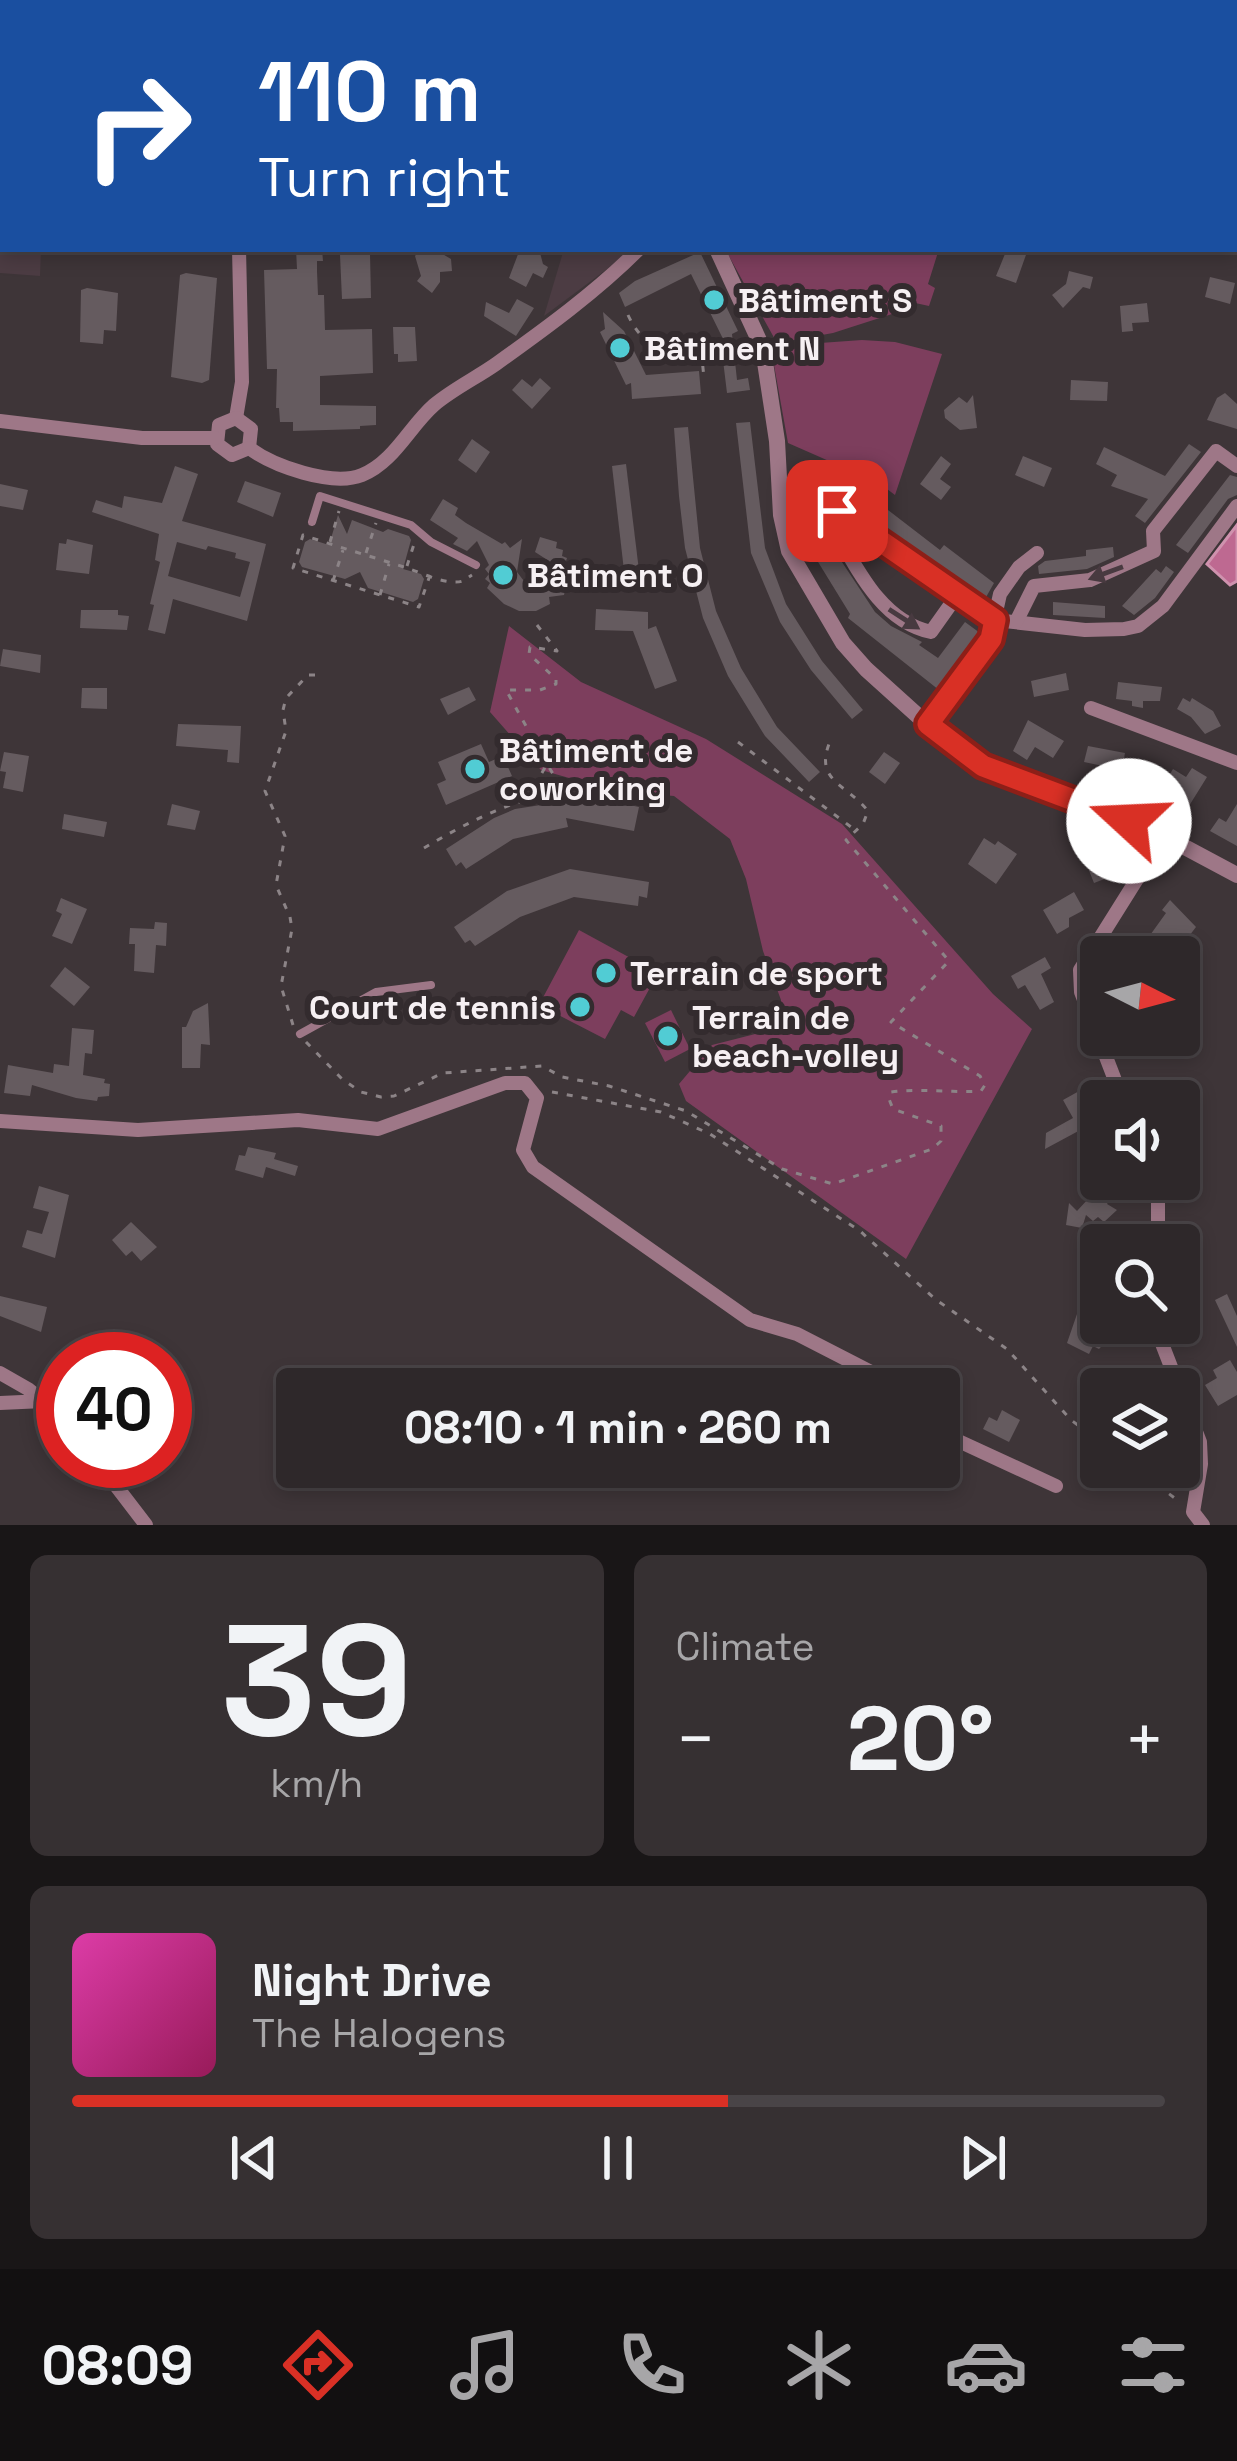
<!DOCTYPE html>
<html lang="en">
<head>
<meta charset="utf-8">
<style>
  :root { --surface:#2e282a; --page:#363032; --text:#f1f3f6; --muted:#a7a6a8; --line:#494447; --accent:#d93025 }
  body { margin:0; font-family:"Space Grotesk",sans-serif; background:var(--page); color:var(--text); height:100vh; display:flex; flex-direction:column; font-size:45px; white-space:nowrap }
  * { box-sizing:border-box; margin:0 }
  p { font-size:39px; color:var(--muted) }
  .icon { flex:none; width:66px; height:66px; fill:none; stroke:currentColor; stroke-width:2; stroke-linecap:round; stroke-linejoin:round }
  .map { position:relative; height:1525px; overflow:hidden }
  .details { display:flex; flex-direction:column; gap:30px; padding:30px; background:#191617; flex:1 }
  .details>* { flex:none }
  .banner { position:absolute; left:0px; top:0px; width:1239px; height:252px; box-shadow:0 6px 18px #0003,0 0 0 3px var(--line); background:#1a4fa0; color:#fff; overflow:hidden }
  .needle { width:78px; rotate:96deg }
  .tools { position:absolute; left:1080px; top:936px; display:grid; gap:24px }
  .tools a { display:grid; place-items:center; width:120px; height:120px; border-radius:12px; background:var(--surface); box-shadow:0 6px 18px #0003,0 0 0 3px var(--line); font-size:60px }
  .speed { position:absolute; left:36px; top:1332px; display:flex; gap:24px; font-size:60px; font-weight:700; text-align:center }
  .speed>* { display:grid; place-content:center; width:156px; height:156px; border-radius:50%; background:var(--surface); box-shadow:0 6px 18px #0003,0 0 0 3px var(--line); line-height:1 }
  .speed .limit { border:18px solid #d22; background:#fff; color:#111 }
  .pin { position:absolute; display:grid; place-items:center; width:102px; height:102px; color:#fff; margin:-51px; border-radius:24px; box-shadow:0 6px 18px #0006 }
  .me { position:absolute; width:132px; margin:-66px; rotate:290deg; stroke-linejoin:round; filter:drop-shadow(0 0 9px #0008) }
  .turn { display:flex; align-items:center; gap:42px; height:252px; padding:0 60px; font-size:54px }
  .turn .icon { width:156px; height:156px; stroke-width:2.5 }
  .turn b { display:block; font-size:84px; line-height:102px }
  .big { font-size:90px; font-weight:700; line-height:1.1 }
  .details .card { flex:1; display:flex; flex-direction:column; justify-content:center; gap:18px; min-width:0; padding:0 42px; border-radius:18px; background:var(--page) }
  .details .dial { align-items:center; gap:0 }
  .dial b { font-size:156px; line-height:1 }
  .song { display:flex; align-items:center; gap:36px }
  .cover { width:144px; height:144px; border-radius:18px; background:linear-gradient(135deg,hsl(320 70% 55%),hsl(330 70% 35%)) }
  .played { height:12px; border-radius:6px; background:linear-gradient(90deg,var(--accent) 60%,var(--line) 60%) }
  .keys { display:flex; justify-content:space-around; direction:ltr }
  .heat { display:flex; justify-content:space-between; align-items:center; font-size:66px; direction:ltr }
  .details .tiles { flex:1; display:grid; gap:30px; grid-template-columns:1fr 1fr }
  .card:last-child { grid-column:span 2 }
  .trip { position:absolute; left:276px; top:1368px; width:684px; height:120px; border-radius:12px; background:var(--surface); box-shadow:0 6px 18px #0003,0 0 0 3px var(--line); font-weight:700; line-height:120px; text-align:center }
  .menu { display:flex; height:192px; justify-content:space-around; align-items:center; background:#121011; color:var(--muted) }
  .menu .icon { width:84px; height:84px }
  .menu .current { color:var(--accent) }
  .menu b { font-size:54px; color:var(--text) }
  .map>svg:first-child { display:block }
  .built { fill:#4c3c43 }
  .green { fill:#7d3e5d }
  .water { fill:#be6991; stroke:#cf92ae; stroke-width:3 }
  .building { fill:#655b5f; fill-rule:evenodd }
  .lines { fill:none; stroke-linecap:round; stroke-linejoin:round }
  .path { stroke:#8c8487; stroke-width:3; stroke-dasharray:6 9; stroke-linecap:butt }
  .service { stroke:#9e7787; stroke-width:8 }
  .minor { stroke:#9e7787; stroke-width:14 }
  .tertiary { stroke:#9e7787; stroke-width:16 }
  .oneway { fill:#483a40 }
  .route-casing { stroke:#8d1f18; stroke-width:30 }
  .route { stroke:#d93025; stroke-width:21 }
  .poi-dot { fill:#51ccd4; stroke:#332b2e; stroke-width:4.5 }
  .labels { text-anchor:middle; stroke-width:12; stroke-linejoin:round; paint-order:stroke }
  .poi-label { font-size:33px; font-weight:bold; fill:#f6f0f3; stroke:#332b2e; text-anchor:start }
</style>
</head>
<body>
<div class="map">
<svg width="1237" height="1525" viewBox="0 0 1237 1525">
  <rect width="100%" height="100%" fill="#3e3538"/>
  <!-- built -->
  <g class="built">
    <path d="M0,0H82L3,3V249H41L40,276L0,273Z"/>
    <path d="M564,249H634L544,316Z"/>
  </g>
  <!-- green -->
  <g class="green">
    <path d="M725,249H939L928,284L935,288L929,306L897,299L892,314L833,333L777,343Z"/>
    <path d="M862,340L895,342L942,354L895,495L879,483L788,443L772,354L820,343Z"/>
    <path d="M509,626L581,682L706,739L842,824L993,994L1032,1029L906,1259L686,1101L679,1084L712,1045L779,1028L781,1000L763,951L746,879L730,839L674,796L615,791L541,770L490,712Z"/>
    <path d="M579,930L658,973L634,1017L621,1010L605,1039L539,1005Z"/>
    <path d="M671,1010L690,1049L665,1062L645,1023Z"/>
  </g>
  <!-- water -->
  <path class="water" d="M1237,525V581L1230,585L1207,564Z"/>
  <!-- building -->
  <g class="building">
    <path d="M296,249H322L323,261H317V271L318,295H324L325,330L372,329L373,373L320,376V405L376,406V425L360,426V429L293,431V422H280L279,408H276L277,369H267L264,270L297,269Z"/>
    <path d="M421,249H434L451,259L452,271L440,272V282L432,293L417,281L421,276L415,256Z"/>
    <path d="M520,249H539L543,264L548,267L543,278L533,273L526,287L509,278Z"/>
    <path d="M1007,249L1027,252L1016,283L996,276Z"/>
    <path d="M700,252L738,331L732,334L737,380L748,378L750,390L727,393L722,352L729,351L691,274L625,307L619,293L635,281Z"/>
    <path d="M370,254L371,298L342,299L340,255Z"/>
    <path d="M1069,271L1093,277L1090,289L1083,287L1063,308L1052,295L1066,284Z"/>
    <path d="M186,273L217,278L209,380L202,383L171,377L180,275Z"/>
    <path d="M1210,277L1235,283L1230,304L1205,297Z"/>
    <path d="M87,288L118,293L116,331L104,330L103,344L80,342L81,290Z"/>
    <path d="M517,299L534,308L516,336L484,316L486,302L509,313Z"/>
    <path d="M1147,303L1149,322L1132,323L1133,331L1122,332L1120,306Z"/>
    <path d="M603,312L624,331L646,375L699,371L701,394L632,399L631,383L626,385L600,332L605,329Z"/>
    <path d="M393,327H415L417,361L398,362V354H394Z"/>
    <path d="M540,378L551,388L532,409L512,390L522,379L532,387Z"/>
    <path d="M1071,380L1108,382L1107,401L1070,400Z"/>
    <path d="M1225,393L1237,404V429L1207,420L1217,398Z"/>
    <path d="M973,395L977,428L960,430L945,418L944,410L959,397L967,403Z"/>
    <path d="M750,422L765,548L786,604L822,661L863,710L852,719L811,670L780,622L751,553L736,423Z"/>
    <path d="M688,427L700,548L716,611L741,668L777,727L820,772L809,782L765,736L728,676L703,618L685,548L679,496L674,428Z"/>
    <path d="M472,439L490,452L476,473L458,460Z"/>
    <path d="M1189,444L1201,452L1145,523L1135,516L1148,499L1111,486L1117,475L1096,464L1104,447L1165,476Z"/>
    <path d="M941,456L951,464L940,479L951,487L941,500L920,484Z"/>
    <path d="M1023,456L1052,468L1044,487L1015,475Z"/>
    <path d="M626,464L641,587L626,588L612,466Z"/>
    <path d="M175,466L198,474L182,521L266,544L247,621L173,599L165,634L148,630L154,605L150,604L160,562L155,560L159,534L92,512L96,500L122,508L124,496L162,503ZM177,542L206,550L208,546L236,553L235,558L250,562L240,597L168,576Z"/>
    <path d="M827,472L859,495L862,490L940,550L944,545L994,583L985,599L843,502H831L819,519L802,506Z"/>
    <path d="M1230,475L1237,477V495L1228,499L1188,553L1176,545Z"/>
    <path d="M245,481L281,493L273,517L237,502Z"/>
    <path d="M0,484L28,490L23,510L0,506Z"/>
    <path d="M443,499L458,508L455,515L466,523L502,544L505,542L510,548L522,539L517,572L527,585L543,584L549,578V561L535,552L540,537L557,542L556,548L563,550L562,556L567,558L565,564L570,568L564,595L549,597L550,604L536,611H519L504,604L487,588L490,583L485,579L489,574L485,569L489,565L477,541L467,551L453,544L458,538L430,520Z"/>
    <path d="M338,515L347,534L352,520L383,532L388,529L409,536L411,540L403,569L421,574L424,579L418,599L413,602L368,588L360,572L345,579L302,567L299,562L305,542L310,539L329,545Z"/>
    <path d="M67,539L93,545L89,574L56,570L59,543L66,544Z"/>
    <path d="M832,547L875,612L891,626L922,642L919,645L938,658L965,622L980,633L939,690L848,618L850,614L815,557Z"/>
    <path d="M1113,547L1114,557L1087,569L1039,574L1038,566L1045,561L1086,556V550Z"/>
    <path d="M1166,566L1174,572L1155,598L1134,615L1122,606L1156,569L1161,573Z"/>
    <path d="M1053,602L1105,606V618L1053,615Z"/>
    <path d="M596,609L648,612V629L656,626L677,681L655,689L633,631L595,630Z"/>
    <path d="M81,610H118V615L129,616L127,630L80,628Z"/>
    <path d="M3,649L41,655L40,673L0,666Z"/>
    <path d="M1066,673L1069,690L1034,697L1031,681Z"/>
    <path d="M1118,682L1162,687L1160,701H1143V708L1132,706V701L1116,699Z"/>
    <path d="M469,687L476,700L448,715L440,699Z"/>
    <path d="M82,688H107V709L81,708Z"/>
    <path d="M1183,698L1190,702L1192,698L1213,711L1221,726L1205,734L1191,717L1177,709Z"/>
    <path d="M1028,720L1064,741L1053,758L1035,747L1027,760L1013,751Z"/>
    <path d="M178,724L241,726L239,763L227,762L228,750L176,746Z"/>
    <path d="M481,744L489,762L503,756L512,776L446,805L437,784L446,780L438,762Z"/>
    <path d="M1088,746L1125,753L1122,770L1084,762Z"/>
    <path d="M4,752L29,756L23,792L3,788L6,772L0,771Z"/>
    <path d="M884,752L900,763L885,784L869,772Z"/>
    <path d="M1192,768L1207,777L1184,814L1168,804L1176,792L1164,784L1173,769L1186,777Z"/>
    <path d="M592,797L639,807L634,831L566,818L568,827L513,839L466,869L461,862L456,866L446,849L494,818L515,809Z"/>
    <path d="M172,804L200,811L195,830L167,825Z"/>
    <path d="M1237,804V846L1210,831L1219,818L1226,822Z"/>
    <path d="M64,814L107,822L104,837L62,829Z"/>
    <path d="M984,838L995,845L998,841L1017,854L996,884L968,864Z"/>
    <path d="M1109,844L1128,860L1115,875L1094,883L1086,863L1097,859Z"/>
    <path d="M570,869L649,882L647,898L639,896L638,906L574,897L520,917L475,946L470,940L465,943L454,927L507,891Z"/>
    <path d="M1074,892L1084,910L1069,918V927L1057,934L1043,910Z"/>
    <path d="M61,898L87,909L72,944L52,936L62,914L56,911Z"/>
    <path d="M1170,900L1196,927L1176,953L1148,938L1166,913L1162,910Z"/>
    <path d="M155,922L167,923L166,946L156,945L154,973L134,971L135,944H129L130,928L154,929Z"/>
    <path d="M1045,957L1051,968L1041,974L1054,1002L1040,1010L1025,985L1018,989L1011,976Z"/>
    <path d="M65,967L90,987L74,1006L50,986Z"/>
    <path d="M208,1003L210,1045L201,1044L200,1068H182V1027H186L193,1011Z"/>
    <path d="M72,1028L94,1030L92,1054L85,1053L83,1075L105,1079L104,1083L110,1084L109,1096L98,1097L97,1101L76,1098L32,1085L30,1096L4,1093L8,1065L53,1073L54,1064L69,1066Z"/>
    <path d="M1081,1090L1097,1121L1045,1149L1046,1133L1073,1118L1063,1100Z"/>
    <path d="M248,1147L276,1153L274,1159L298,1166L295,1176L266,1167L263,1178L235,1170L239,1155L245,1156Z"/>
    <path d="M1105,1179L1117,1187L1107,1204L1117,1210L1104,1222L1098,1217L1093,1221L1086,1215L1082,1228L1066,1225L1069,1203L1077,1211L1089,1198V1190L1097,1192Z"/>
    <path d="M39,1186L69,1195L55,1258L22,1247L27,1230L42,1234L49,1212L33,1208Z"/>
    <path d="M131,1222L157,1247L141,1261L132,1251L126,1256L112,1240Z"/>
    <path d="M1227,1294L1237,1316V1347L1215,1300Z"/>
    <path d="M0,1296L47,1307L41,1332L0,1316Z"/>
    <path d="M1077,1314H1088V1321L1111,1336L1099,1349L1093,1346L1089,1354L1067,1343Z"/>
    <path d="M1230,1360L1237,1372V1395L1218,1406L1205,1385L1217,1378L1213,1370Z"/>
    <path d="M1002,1410L1020,1420L1009,1442L983,1429L989,1417L997,1421Z"/>
  </g>
  <g class="lines">
    <!-- path -->
    <g class="path">
      <path d="M628,315C644,350 667,352 701,349L704,378"/>
      <path d="M330,542L339,511"/>
      <path d="M366,553L376,523"/>
      <path d="M407,566L415,541"/>
      <path d="M430,575L419,607L293,568L303,535C338,547 373,557 407,568C422,573 439,582 455,582C464,582 464,580 472,575"/>
      <path d="M333,581L343,550"/>
      <path d="M380,595L389,564"/>
      <path d="M537,625L557,651L530,647L529,654L556,679V684L540,690H506L547,764"/>
      <path d="M738,742L855,830"/>
      <path d="M527,799L547,764L564,792"/>
      <path d="M424,848C471,820 529,790 586,790C604,790 624,797 642,801"/>
      <path d="M293,1025L281,986L292,929L290,917L276,885L285,836L265,791L286,731L283,710L286,698L308,675H320"/>
      <path d="M306,1042L342,1079L361,1092L381,1097L394,1096L443,1073L542,1066L562,1077L609,1086L686,1111L782,1169L833,1184L932,1149L941,1141V1126L893,1109L889,1099L891,1092C922,1088 951,1093 981,1091L985,1085L980,1076L891,1022L949,961L846,840L863,824L868,811C846,783 811,781 832,737"/>
      <path d="M552,1092L661,1112L710,1134L860,1231L935,1299L1007,1349L1071,1420L1101,1442"/>
      <path d="M1133,1467L1180,1502"/>
    </g>
    <!-- service -->
    <g class="service">
      <path d="M1200,0L1237,3"/>
      <path d="M18,3L19,0"/>
      <path d="M0,41L3,37"/>
      <path d="M0,62L3,54"/>
      <path d="M312,522L320,496L411,525L431,542L476,565"/>
      <path d="M300,1034L376,992L431,985"/>
    </g>
    <!-- minor -->
    <g class="minor">
      <path d="M182,0L187,3"/>
      <path d="M770,3V0"/>
      <path d="M805,3L812,0"/>
      <path d="M995,3L998,0"/>
      <path d="M1236,137H1237"/>
      <path d="M236,418L242,382L239,249"/>
      <path d="M236,418L219,425L217,444L232,455L249,448"/>
      <path d="M236,418L251,429L249,448"/>
      <path d="M0,421L142,438H215"/>
      <path d="M249,448C273,466 332,487 362,475C394,462 409,427 434,405C453,389 476,378 496,364C545,329 596,292 639,249"/>
      <path d="M958,594L931,632C879,621 855,564 830,522L837,511L995,620L1085,630L1124,629L1138,626L1163,606L1237,506"/>
      <path d="M1016,622L1034,586L1090,580L1154,551L1153,531L1216,451L1237,466"/>
      <path d="M1091,708L1237,763"/>
      <path d="M928,724L990,639L1000,594L1019,567L1037,553"/>
      <path d="M1123,1101L1081,992L1080,970L1164,836"/>
      <path d="M0,1121L138,1130L298,1120L378,1129L505,1083H525L537,1098L523,1150L533,1167L750,1320L797,1334L904,1389"/>
      <path d="M1158,1245V1179"/>
      <path d="M1154,1323L1200,1442L1201,1464L1193,1512L1203,1525"/>
      <path d="M0,1373L28,1389L63,1417"/>
      <path d="M0,1403L44,1401"/>
      <path d="M939,1432L1056,1486"/>
      <path d="M97,1461L146,1525"/>
    </g>
    <!-- tertiary -->
    <g class="tertiary">
      <path d="M556,0L558,3"/>
      <path d="M717,249L763,349L777,441L781,515L789,551L843,643L866,669L948,743L983,766L1164,836L1237,875"/>
    </g>
  </g>
  <!-- one-way arrows -->
  <defs><path id="oneway-solid" d="M-6-.8H1V-3.2L6.5 0L1 3.2V.8H-6Z" transform="scale(3)"/></defs>
  <g class="oneway">
    <use href="#oneway-solid" transform="translate(1106 573) rotate(160)"/>
    <use href="#oneway-solid" transform="translate(904 619) rotate(33)"/>
  </g>
  <g class="lines">
    <!-- route casing -->
    <g class="route-casing">
      <path id="route" d="M837,511L995,620L991,639L928,724L983,766L1129,821"/>
    </g>
    <!-- route -->
    <use href="#route" class="route"/>
  </g>
  <!-- markers -->
  <g class="poi-dot">
    <circle cx="714" cy="300" r="12"/>
    <circle cx="620" cy="348" r="12"/>
    <circle cx="503" cy="575" r="12"/>
    <circle cx="475" cy="769" r="12"/>
    <circle cx="606" cy="973" r="12"/>
    <circle cx="580" cy="1007" r="12"/>
    <circle cx="668" cy="1036" r="12"/>
  </g>
  <g class="labels">
    <!-- poi labels -->
    <g class="poi-label">
      <text x="738" y="312">Bâtiment S</text>
      <text x="644" y="360">Bâtiment N</text>
      <text x="527" y="587">Bâtiment O</text>
      <text x="499" y="762">Bâtiment de<tspan x="499" dy="38">coworking</tspan></text>
      <text x="630" y="985">Terrain de sport</text>
      <text x="556" y="1019" text-anchor="end">Court de tennis</text>
      <text x="692" y="1029">Terrain de<tspan x="692" dy="38">beach-volley</tspan></text>
    </g>
  </g>
</svg>
<div class="tools">
<a><svg class="needle" viewBox="-14 -14 28 28"><path d="M0-13l5 13h-10z" fill="#e53935"/><path d="M0 13l5-13h-10z" fill="#a7a6a8"/></svg></a>
<a><svg class="icon" aria-label="sound" viewBox="0 0 24 24"><path d="M4 9h4l5-4v14l-5-4H4zM17 9q2 3 0 6"/></svg></a>
<a><svg class="icon" aria-label="search" viewBox="0 0 24 24"><circle cx="10" cy="10" r="6"/><path d="M15 15l6 6"/></svg></a>
<a><svg class="icon" aria-label="layers" viewBox="0 0 24 24"><path d="M12 4l9 5-9 5-9-5zM3 14l9 5 9-5"/></svg></a>
</div>
<div class="speed"><div class="limit">40</div></div>
<div class="pin" style="left:837px;top:511px;background:#d93025"><svg class="icon" aria-label="arrive" viewBox="0 0 24 24"><path d="M6 21V4h12l-3 4 3 4H6"/></svg></div>
<svg class="me" style="left:1129px;top:821px" viewBox="-20 -20 40 40"><circle r="19" fill="#fff"/><path d="M0-13L10 11 0 6-10 11z" fill="#d93025"/></svg>
<div class="trip">08:10 · 1 min · 260 m</div>
<div class="banner">
<div class="turn"><svg class="icon" aria-label="right" viewBox="0 0 24 24"><path d="M7 20v-9h11M14 6l5 5-5 5"/></svg><div><b>110 m</b>Turn right</div></div>
</div>
</div>
<section class="details">
<div class="tiles">
<div class="card dial"><b>39</b><p>km/h</p></div>
<div class="card"><p>Climate</p>
<div class="heat"><a>−</a><b class="big">20°</b><a>+</a></div>
</div>
<div class="card">
<div class="song"><i class="cover"></i><div><b>Night Drive</b><p>The Halogens</p></div></div>
<div class="played"></div>
<div class="keys"><svg class="icon" aria-label="previous" viewBox="0 0 24 24"><path d="M18 5L8 12l10 7zM5 5v14"/></svg><svg class="icon" aria-label="pause" viewBox="0 0 24 24"><path d="M8 5v14M16 5v14"/></svg><svg class="icon" aria-label="next" viewBox="0 0 24 24"><path d="M6 5l10 7-10 7zM19 5v14"/></svg></div>
</div>
</div>
</section>
<nav class="menu">
<b>08:09</b>
<svg class="icon current" aria-label="directions" viewBox="0 0 24 24"><path d="M12 3l9 9-9 9-9-9zM9 14v-3h6M13 9l2 2-2 2"/></svg>
<svg class="icon" aria-label="music" viewBox="0 0 24 24"><path d="M9 18V5l10-2v13"/><circle cx="6" cy="18" r="3"/><circle cx="16" cy="16" r="3"/></svg>
<svg class="icon" aria-label="phone" viewBox="0 0 24 24"><path d="M5 4h4l2 5-3 2q2 4 5 5l2-3 5 2v4C11 20 4 13 5 4z"/></svg>
<svg class="icon" aria-label="climate" viewBox="0 0 24 24"><path d="M12 3v18M4 7l16 10M4 17L20 7"/></svg>
<svg class="icon" aria-label="car" viewBox="0 0 24 24"><path d="M5 17H2v-5l4-1 3-4h7l3 4 3 1v5h-3M9 17h6M6 11h13"/><circle cx="7" cy="17" r="2"/><circle cx="17" cy="17" r="2"/></svg>
<svg class="icon" aria-label="filters" viewBox="0 0 24 24"><path d="M4 7h16M4 17h16"/><circle cx="9" cy="7" r="2"/><circle cx="15" cy="17" r="2"/></svg>
</nav>
</body>
</html>
